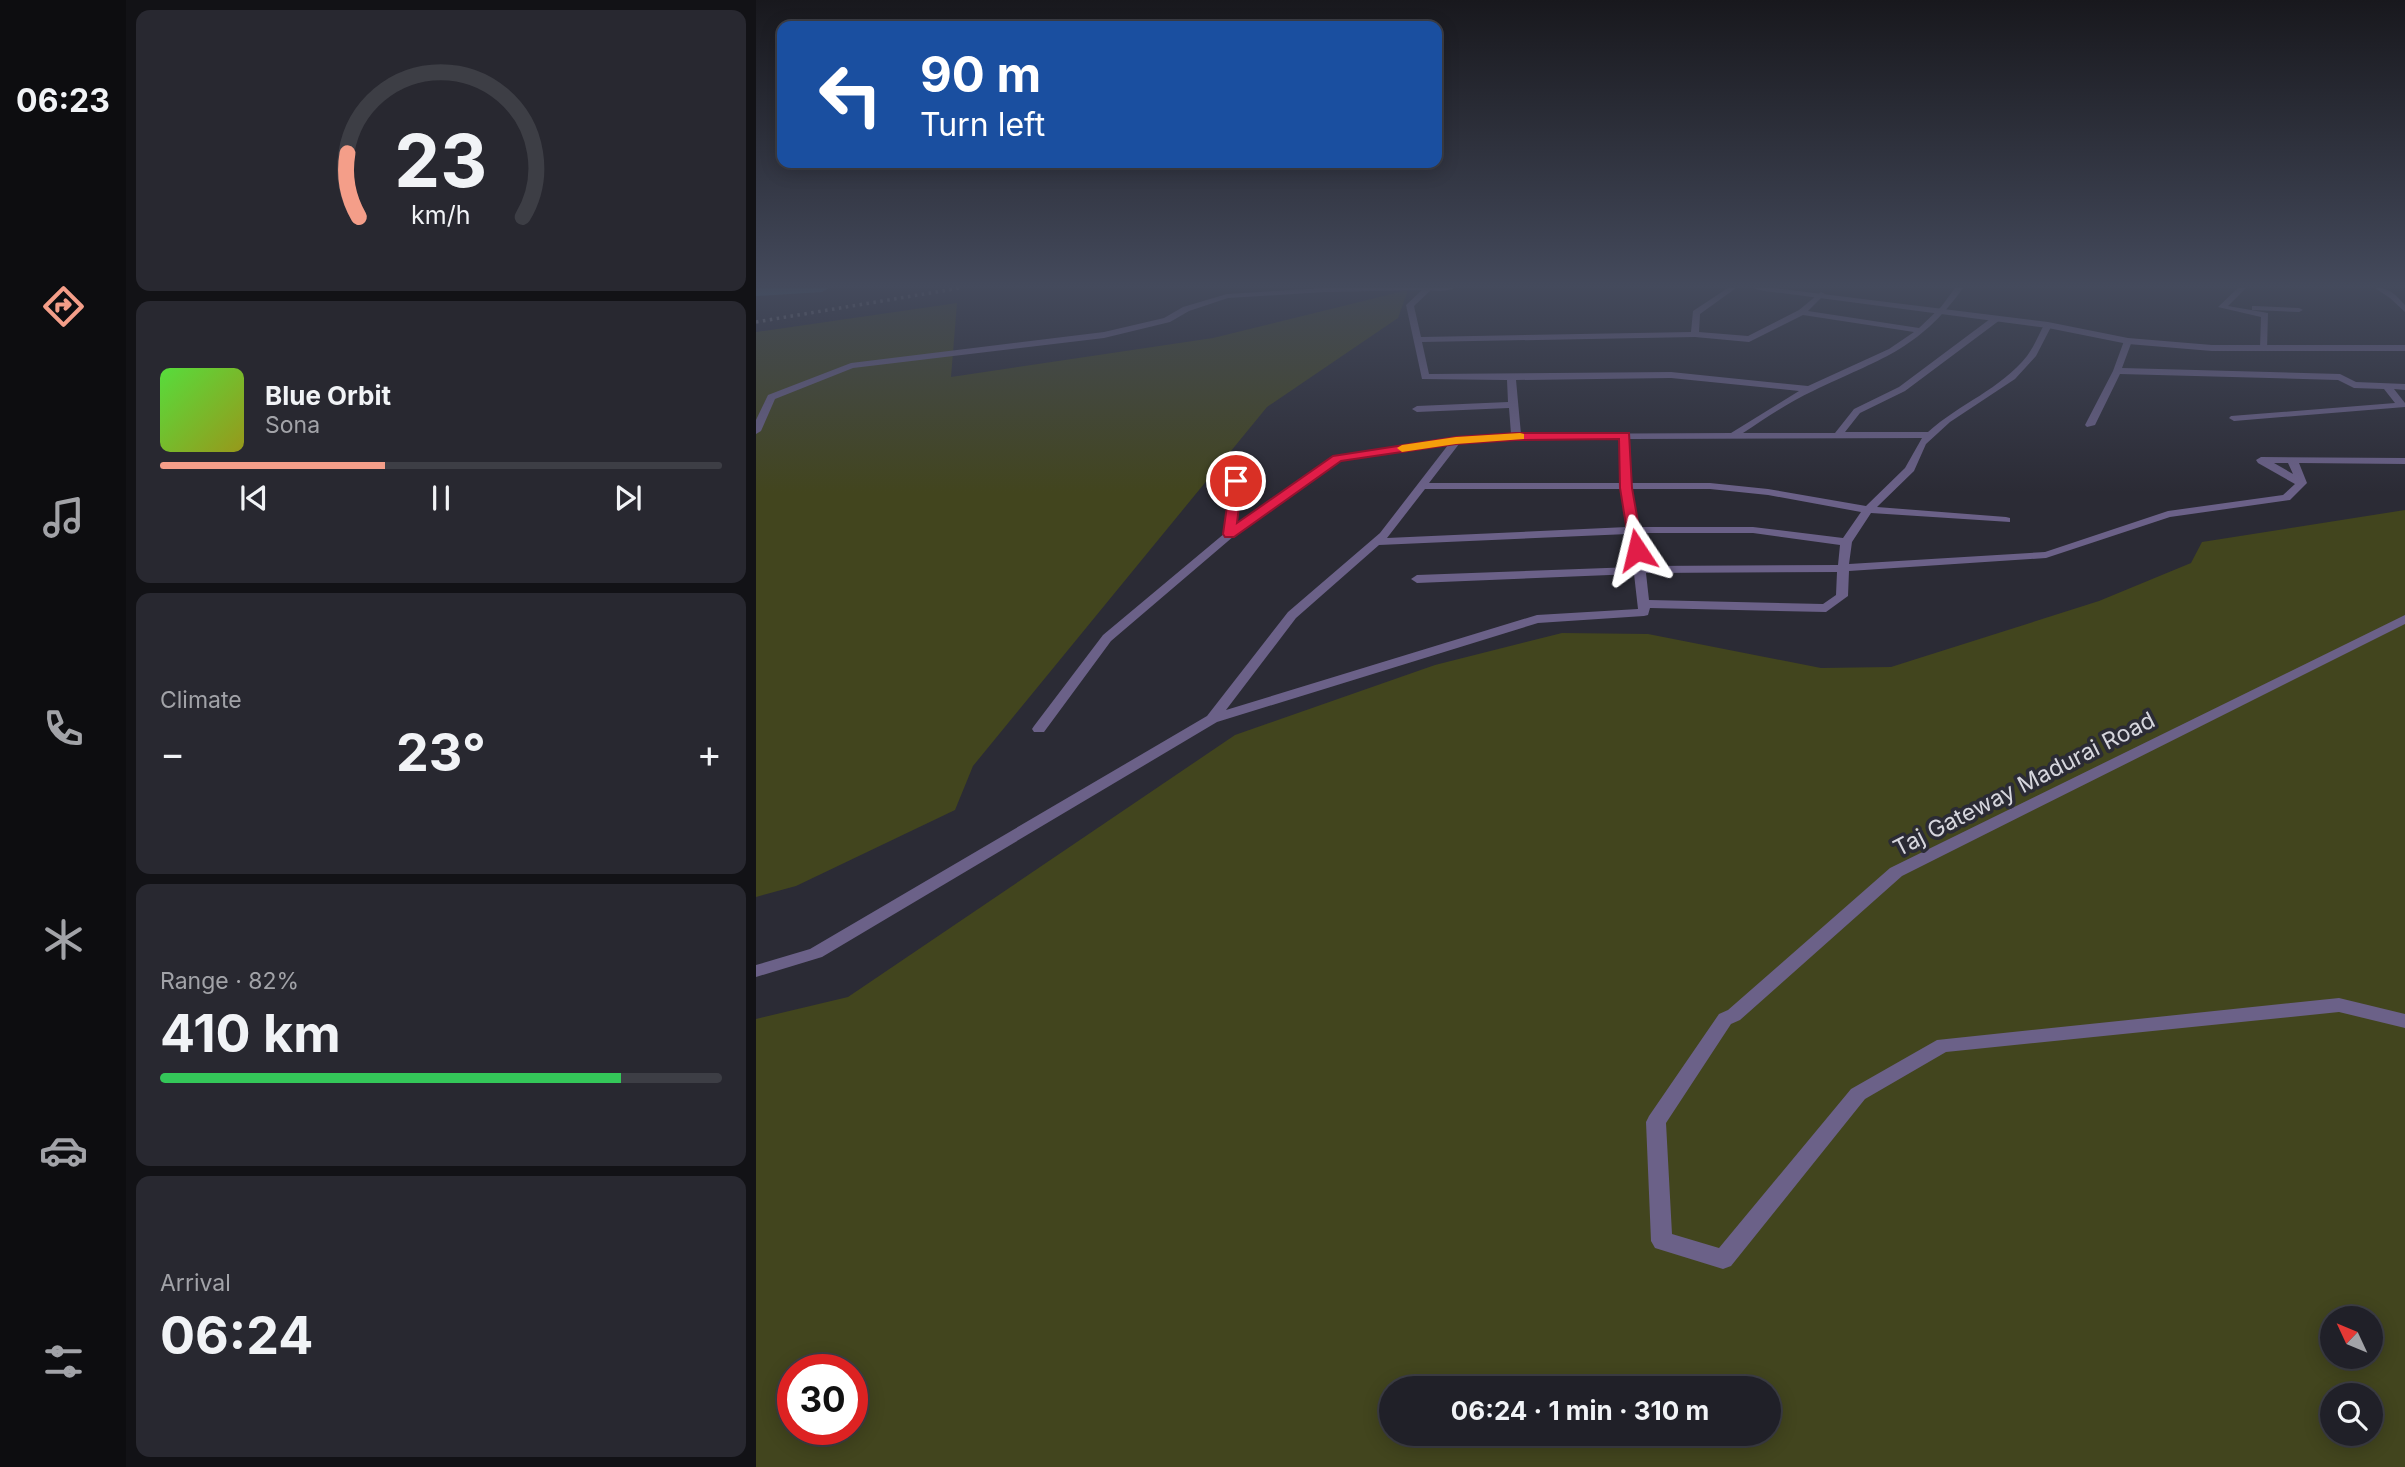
<!DOCTYPE html>
<html lang="en">
<head>
<meta charset="utf-8">
<style>
  :root { --surface:#202028; --page:#282830; --text:#f1f3f6; --muted:#a2a3a8; --line:#3d3e45; --accent:#f49e89 }
  body { margin:0; font-family:Inter,sans-serif; background:var(--page); color:var(--text); height:100vh; display:flex; flex-direction:column; font-size:26px; white-space:nowrap }
  * { box-sizing:border-box; margin:0 }
  p { font-size:23px; color:var(--muted) }
  .icon { flex:none; width:38px; height:38px; fill:none; stroke:currentColor; stroke-width:2; stroke-linecap:round; stroke-linejoin:round }
  .map { position:relative; flex:1; overflow:hidden }
  .panel { display:flex; flex-direction:column; gap:10px; padding:10px; background:#121216; width:630px }
  .panel>* { flex:none }
  .top-card { position:absolute; left:21px; top:21px; width:665px; height:147px; border-radius:14px; box-shadow:0 4px 18px #0003,0 0 0 2px var(--line); background:#1a4fa0; color:#fff; overflow:hidden }
  .needle { width:46px; rotate:314deg }
  .tools { position:absolute; left:1564px; top:1306px; display:grid; gap:14px }
  .tools a { display:grid; place-items:center; width:63px; height:63px; border-radius:50%; background:var(--surface); box-shadow:0 4px 18px #0003,0 0 0 2px var(--line); font-size:35px }
  .speed { position:absolute; left:21px; top:1354px; display:flex; gap:14px; font-size:35px; font-weight:700; text-align:center }
  .speed>* { display:grid; place-content:center; width:91px; height:91px; border-radius:50%; background:var(--surface); box-shadow:0 4px 18px #0003,0 0 0 2px var(--line); line-height:1 }
  .speed .limit { border:10px solid #d22; background:#fff; color:#111 }
  .pin { position:absolute; display:grid; place-items:center; width:60px; height:60px; color:#fff; margin:-30px; border:4px solid #fff; border-radius:50%; box-shadow:0 2px 7px #0007 }
  .me { position:absolute; width:77px; margin:-38px; rotate:350deg; stroke-linejoin:round; filter:drop-shadow(0 0 5px #0008) }
  .turn { display:flex; align-items:center; gap:24px; height:147px; padding:0 28px; font-size:32px }
  .turn .icon { width:91px; height:91px; stroke-width:2.5 }
  .turn b { display:block; font-size:49px; line-height:60px }
  .big { font-size:52px; font-weight:700; line-height:1.1 }
  .panel .tile { flex:1; display:flex; flex-direction:column; justify-content:center; gap:10px; min-width:0; padding:0 24px; border-radius:14px; background:var(--page) }
  .panel .dial { align-items:center; gap:0 }
  .dial svg { height:182px; overflow:visible; fill:none; stroke:var(--line); stroke-width:7; stroke-linecap:round; text-anchor:middle }
  .dial text { fill:var(--text); stroke:none }
  .song { display:flex; align-items:center; gap:21px }
  .cover { width:84px; height:84px; border-radius:10px; background:linear-gradient(135deg,hsl(110 70% 55%),hsl(60 70% 35%)) }
  .played { height:7px; border-radius:4px; background:linear-gradient(90deg,var(--accent) 40%,var(--line) 40%) }
  .keys { display:flex; justify-content:space-around; direction:ltr }
  .heat { display:flex; justify-content:space-between; align-items:center; font-size:38px; direction:ltr }
  .charge { height:10px; border-radius:5px; background:linear-gradient(90deg,#34c759 82%,var(--line) 0) }
  .trip { position:absolute; left:623px; top:1376px; width:402px; height:70px; border-radius:35px; background:var(--surface); box-shadow:0 4px 18px #0003,0 0 0 2px var(--line); font-weight:700; line-height:70px; text-align:center }
  main { display:flex; flex:1; min-height:0 }
  .menu { display:flex; flex-direction:column; width:126px; justify-content:space-around; align-items:center; background:#0d0d10; color:var(--muted) }
  .menu .icon { width:49px; height:49px }
  .menu .active { color:var(--accent) }
  .menu b { font-size:32px; color:var(--text) }
  .map>svg:first-child { display:block }
  .green { fill:#42451e; fill-rule:evenodd }
  .lines { fill:none; stroke-linecap:round; stroke-linejoin:round }
  .canal { fill:#36738f; fill-rule:evenodd }
  .minor { fill:#6b6188; fill-rule:evenodd }
  .tertiary { fill:#6b6188; fill-rule:evenodd }
  .rail { stroke:#7e7e86; stroke-width:3.5; stroke-dasharray:2.5 4.5; stroke-linecap:butt }
  .route { fill:#e11d48; stroke:#92132f; stroke-width:2 }
  .slow { fill:#f59e0b }
  .labels { text-anchor:middle; stroke-width:7; stroke-linejoin:round; paint-order:stroke }
  .near-street-label { font-size:23px; fill:#d6d6dd; stroke:#2b2b35 }
</style>
</head>
<body>
<main>
<nav class="menu">
<b>06:23</b>
<svg class="icon active" aria-label="directions" viewBox="0 0 24 24"><path d="M12 3l9 9-9 9-9-9zM9 14v-3h6M13 9l2 2-2 2"/></svg>
<svg class="icon" aria-label="music" viewBox="0 0 24 24"><path d="M9 18V5l10-2v13"/><circle cx="6" cy="18" r="3"/><circle cx="16" cy="16" r="3"/></svg>
<svg class="icon" aria-label="phone" viewBox="0 0 24 24"><path d="M5 4h4l2 5-3 2q2 4 5 5l2-3 5 2v4C11 20 4 13 5 4z"/></svg>
<svg class="icon" aria-label="climate" viewBox="0 0 24 24"><path d="M12 3v18M4 7l16 10M4 17L20 7"/></svg>
<svg class="icon" aria-label="car" viewBox="0 0 24 24"><path d="M5 17H2v-5l4-1 3-4h7l3 4 3 1v5h-3M9 17h6M6 11h13"/><circle cx="7" cy="17" r="2"/><circle cx="17" cy="17" r="2"/></svg>
<svg class="icon" aria-label="filters" viewBox="0 0 24 24"><path d="M4 7h16M4 17h16"/><circle cx="9" cy="7" r="2"/><circle cx="15" cy="17" r="2"/></svg>
</nav>
<section class="panel">
<div class="tile dial"><svg viewBox="0 0 100 80">
<path d="M14 69A42 42 0 1 1 86 69"/>
<path d="M14 69A42 42 0 0 1 9 41" stroke="#f49e89"/>
<text x="50" y="56" font-size="32" font-weight="700">23</text>
<text x="50" y="72" font-size="11">km/h</text>
</svg></div>
<div class="tile">
<div class="song"><i class="cover"></i><div><b>Blue Orbit</b><p>Sona</p></div></div>
<div class="played"></div>
<div class="keys"><svg class="icon" aria-label="previous" viewBox="0 0 24 24"><path d="M18 5L8 12l10 7zM5 5v14"/></svg><svg class="icon" aria-label="pause" viewBox="0 0 24 24"><path d="M8 5v14M16 5v14"/></svg><svg class="icon" aria-label="next" viewBox="0 0 24 24"><path d="M6 5l10 7-10 7zM19 5v14"/></svg></div>
</div>
<div class="tile"><p>Climate</p>
<div class="heat"><a>−</a><b class="big">23°</b><a>+</a></div>
</div>
<div class="tile"><p>Range · 82%</p><b class="big">410 km</b><div class="charge"></div></div>
<div class="tile"><p>Arrival</p><b class="big">06:24</b></div>
</section>
<div class="map">
<svg width="1649" height="1467" viewBox="0 0 1649 1467">
  <rect width="100%" height="100%" fill="#2b2b35"/>
  <!-- green -->
  <g class="green">
    <path d="M652,290L642,318L511,407L217,766L199,810L40,886L0,897V332L201,303L195,377L457,338Z"/>
    <path d="M1649,510V1467H0V1019L92,997L479,735L679,665L806,633L892,634L1065,668L1135,667L1343,601L1435,563L1446,542ZM1577,1318H1615V1356H1577ZM37,1370H96V1430H37ZM635,1388H1013V1433H635ZM1577,1395H1615V1433H1577Z"/>
  </g>
  <g class="lines">
    <!-- canal -->
    <path class="canal" d="M0,288H73L66,292L0,296Z"/>
    <!-- minor -->
    <g class="minor">
      <path d="M568,288H677L658,306L665,337L935,332L937,311L972,288H980L944,314L943,332L992,336L1043,310L1065,292L1069,294L1052,311L1163,328L1185,307L1199,288H1207C1162,351 1123,359 1057,391C1033,402 1010,418 987,433H1079L1098,409L1143,387L1238,316H1244V320L1149,391L1104,413L1089,432H1172C1203,404 1245,389 1271,356C1278,347 1283,334 1289,323H1295L1296,325L1280,356L1259,379L1194,422L1170,444L1158,471L1121,507L1250,517L1254,518V522L1115,513L1096,542L1093,564L1289,552L1412,511L1527,495L1539,484L1502,463L1500,460L1505,457L1649,458V464L1543,463L1551,483L1534,500L1414,517L1290,558L1093,571L1092,596L1070,612L894,608L892,615L888,616L782,623L461,722L66,957L0,977V965L54,949L451,716L532,612L624,533L692,445L584,461L478,536L355,641L288,732H278L276,729L278,726L347,635L469,533L476,479L480,478L485,481L481,524L577,456L700,438L755,434L753,408L661,412L656,409L661,406L752,402L751,380L666,379L650,305L666,290L568,292L472,298L433,311L414,322L348,338L97,368L19,399L5,431L0,434V420L12,395L95,363L348,332L408,318L427,307L471,294ZM1047,315L1158,332L1133,349L1052,386L915,372L673,374L666,342L939,337L993,342ZM915,378L1043,391L975,433L765,434L760,380ZM1166,438L1149,468L1110,506L1012,489L954,483H875L874,439ZM864,439L865,483H673L703,444L760,440ZM1518,463H1532L1537,474ZM669,489H865L871,527L631,538ZM876,489H954L1012,495L1105,512L1087,538L997,527H882ZM883,533H997L1084,545L1082,565L889,566ZM872,534L878,567L661,575L655,579L661,583L878,574L882,609L781,615L470,710L540,618L623,545ZM1081,572L1080,595L1067,604L893,600L890,573Z"/>
      <path d="M1482,288H1490L1472,306L1512,313L1511,350L1504,348L1505,317L1462,307Z"/>
      <path d="M1619,288C1633,287 1640,295 1649,305V312L1634,298Z"/>
      <path d="M1499,306L1543,308L1547,310L1543,312L1496,310V306Z"/>
      <path d="M1372,338L1376,341L1366,368L1584,374L1600,382L1649,384V390L1638,389L1649,403V407L1478,421L1473,418L1475,416L1639,403L1628,389L1598,388L1582,380L1364,374L1339,425L1331,427L1329,425L1357,371L1368,341Z"/>
      <path d="M1649,615V624L1146,876L984,1020L975,1024L910,1123L916,1234L963,1248L1095,1089L1181,1040L1583,998L1649,1014V1028L1583,1012L1190,1052L1109,1099L975,1266L967,1269L899,1248L895,1241L890,1122L893,1116L963,1014L972,1010L1134,868Z"/>
    </g>
    <!-- tertiary -->
    <g class="tertiary">
      <path d="M669,288H698C692,292 675,292 669,288Z"/>
      <path d="M998,288H1017L1292,322L1372,338L1456,345H1649V351H1456L1372,344L1292,328L1002,290Z"/>
    </g>
    <!-- rail -->
    <path class="rail" d="M0,322L204,288"/>
  </g>
  <!-- sky -->
  <linearGradient id="sky" x2="0" y2="1"><stop stop-color="#18181d"/><stop offset="0.58" stop-color="#444a5c"/><stop offset="1" stop-color="#444a5c" stop-opacity="0"/></linearGradient>
  <rect width="1649" height="493" fill="url(#sky)"/>
  <!-- route -->
  <path class="route" d="M760,433H873L876,488L887,550L885,553L881,554L874,550L864,488L863,439L760,440L700,444L585,461L478,537H469L467,534L475,478L486,481L481,523L577,456L700,437Z"/>
  <!-- slow -->
  <path class="slow" d="M764,433L768,434V439L700,444L646,452L641,448L646,445L700,437Z"/>
  <g class="labels">
    <!-- near-street labels -->
    <g class="near-street-label">
      <text transform="translate(1268 784) rotate(-27)" y="8">Taj Gateway Madurai Road</text>
    </g>
  </g>
</svg>
<div class="tools">
<a><svg class="needle" viewBox="-14 -14 28 28"><path d="M0-13l5 13h-10z" fill="#e53935"/><path d="M0 13l5-13h-10z" fill="#a2a3a8"/></svg></a>
<a><svg class="icon" aria-label="search" viewBox="0 0 24 24"><circle cx="10" cy="10" r="6"/><path d="M15 15l6 6"/></svg></a>
</div>
<div class="speed"><div class="limit">30</div></div>
<div class="pin" style="left:480px;top:481px;background:#d93025"><svg class="icon" aria-label="arrive" viewBox="0 0 24 24"><path d="M6 21V4h12l-3 4 3 4H6"/></svg></div>
<svg class="me" style="left:881px;top:550px" viewBox="-20 -20 40 40"><path d="M0-17L14 15 0 8-14 15z" fill="#e11d48" stroke="#fff" stroke-width="4"/></svg>
<div class="trip">06:24 · 1 min · 310 m</div>
<div class="top-card">
<div class="turn"><svg class="icon" aria-label="left" viewBox="0 0 24 24"><path d="M17 20v-9H6M10 6l-5 5 5 5"/></svg><div><b>90 m</b>Turn left</div></div>
</div>
</div>
</main>
</body>
</html>
